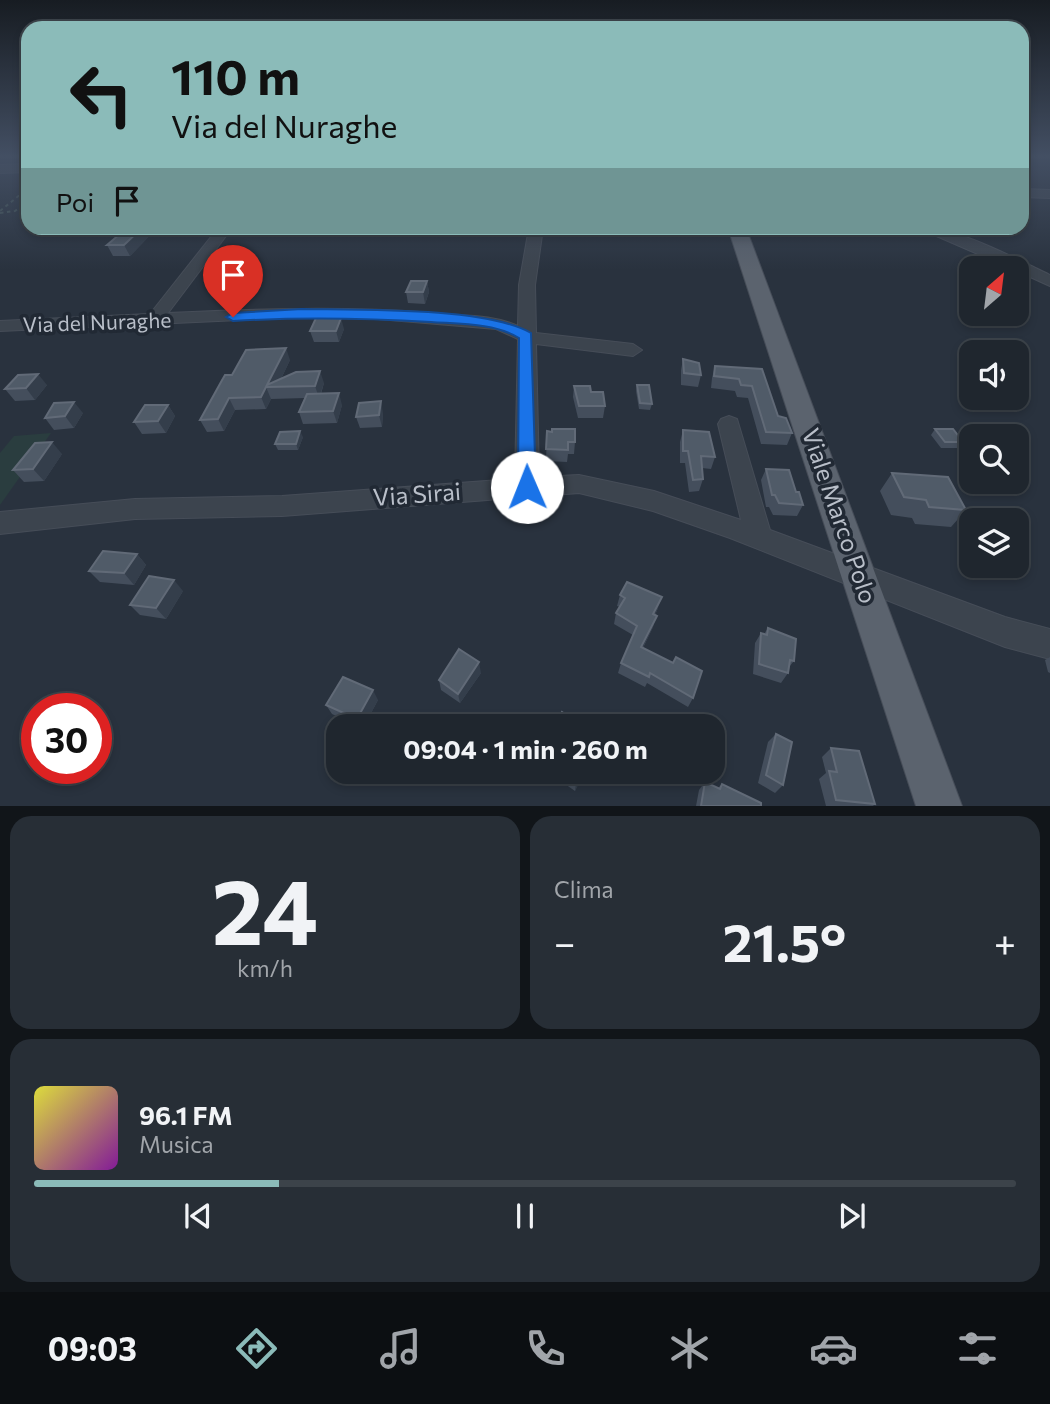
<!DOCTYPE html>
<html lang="it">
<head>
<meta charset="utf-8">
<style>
  :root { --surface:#1f262e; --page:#272e36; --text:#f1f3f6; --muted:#a1a5aa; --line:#3c434a; --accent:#8bbbb9 }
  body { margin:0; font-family:Commissioner,sans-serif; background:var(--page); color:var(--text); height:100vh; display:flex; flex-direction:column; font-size:26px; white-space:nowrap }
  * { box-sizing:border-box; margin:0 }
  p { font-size:23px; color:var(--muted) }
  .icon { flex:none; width:38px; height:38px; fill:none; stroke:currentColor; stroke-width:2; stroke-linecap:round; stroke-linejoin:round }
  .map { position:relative; height:806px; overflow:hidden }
  .sheet { display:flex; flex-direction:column; gap:10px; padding:10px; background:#111519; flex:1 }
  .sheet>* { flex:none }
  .top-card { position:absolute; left:21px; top:21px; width:1008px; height:214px; border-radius:21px; box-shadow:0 4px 10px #0003,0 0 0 2px var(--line); background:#8bbbb9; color:#111; overflow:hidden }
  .needle { width:46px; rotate:28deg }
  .buttons { position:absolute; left:959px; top:256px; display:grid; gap:14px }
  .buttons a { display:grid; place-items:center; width:70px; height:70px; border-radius:14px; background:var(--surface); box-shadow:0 4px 10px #0003,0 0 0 2px var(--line); font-size:35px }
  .speed { position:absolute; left:21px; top:693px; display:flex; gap:14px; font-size:35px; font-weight:700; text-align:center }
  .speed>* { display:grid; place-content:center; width:91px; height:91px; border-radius:50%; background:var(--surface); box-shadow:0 4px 10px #0003,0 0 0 2px var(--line); line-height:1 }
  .speed .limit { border:10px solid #d22; background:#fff; color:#111 }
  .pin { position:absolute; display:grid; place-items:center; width:60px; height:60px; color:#fff; margin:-72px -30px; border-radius:50% 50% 50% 0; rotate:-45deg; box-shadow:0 0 7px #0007 }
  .pin .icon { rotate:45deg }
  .me { position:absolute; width:77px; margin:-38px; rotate:359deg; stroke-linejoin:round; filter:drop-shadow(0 0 5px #0008) }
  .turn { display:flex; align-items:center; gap:24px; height:147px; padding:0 35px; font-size:32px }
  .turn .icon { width:91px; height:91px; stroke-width:2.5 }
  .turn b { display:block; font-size:49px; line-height:60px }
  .then { display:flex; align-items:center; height:66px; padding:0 35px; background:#0003; gap:14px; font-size:26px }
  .big { font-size:52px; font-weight:700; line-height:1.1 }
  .sheet .card { flex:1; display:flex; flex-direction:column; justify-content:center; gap:10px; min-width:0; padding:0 24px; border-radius:21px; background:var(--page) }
  .sheet .dial { align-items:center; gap:0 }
  .dial b { font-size:91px; line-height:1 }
  .song { display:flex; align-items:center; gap:21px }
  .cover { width:84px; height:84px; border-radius:10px; background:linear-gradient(135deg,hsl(60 70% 55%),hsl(290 70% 35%)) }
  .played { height:7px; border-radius:4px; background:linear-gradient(90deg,var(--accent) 25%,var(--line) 25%) }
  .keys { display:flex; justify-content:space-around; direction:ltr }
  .heat { display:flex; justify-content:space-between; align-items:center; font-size:38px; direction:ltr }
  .sheet .tiles { flex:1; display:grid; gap:10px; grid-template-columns:1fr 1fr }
  .card:last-child { grid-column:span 2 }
  .trip { position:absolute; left:326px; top:714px; width:399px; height:70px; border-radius:21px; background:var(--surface); box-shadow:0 4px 10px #0003,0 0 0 2px var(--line); font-weight:700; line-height:70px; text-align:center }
  .dock { display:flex; height:112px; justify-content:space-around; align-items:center; background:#0c0f12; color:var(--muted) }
  .dock .icon { width:49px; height:49px }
  .dock .current { color:var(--accent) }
  .dock b { font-size:32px; color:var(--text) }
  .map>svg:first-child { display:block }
  .green { fill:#2a3d3f }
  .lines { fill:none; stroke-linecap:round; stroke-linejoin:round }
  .minor-casing { stroke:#464d58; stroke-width:2 }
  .major-casing { stroke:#464d58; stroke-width:2 }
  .path { stroke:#445557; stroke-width:2; stroke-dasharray:3.5 3.5; stroke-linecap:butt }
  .minor { fill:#3c444e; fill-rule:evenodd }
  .major { fill:#5b636e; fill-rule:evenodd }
  .wall { fill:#444e5c }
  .shaded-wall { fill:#343e4b }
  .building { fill:#505b68; stroke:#616a77; stroke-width:2 }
  .route { fill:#1a73e8; stroke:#114b97; stroke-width:2 }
  .labels { text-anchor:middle; stroke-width:7; stroke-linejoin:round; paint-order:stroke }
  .street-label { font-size:21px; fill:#b9bfc9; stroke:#212934 }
  .near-street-label { font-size:24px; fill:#b9bfc9; stroke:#212934 }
</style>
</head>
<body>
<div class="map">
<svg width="1050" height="806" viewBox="0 0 1050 806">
  <rect width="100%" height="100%" fill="#29323e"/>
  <!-- green -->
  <path class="green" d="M51,433L0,505V453L14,436Z"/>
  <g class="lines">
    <!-- minor casing -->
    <g class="minor-casing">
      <g id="minor">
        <path d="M28,164V172L0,173V165Z"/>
        <path d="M1022,189L1050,190V198L1022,197Z"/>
        <path d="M218,228H232L168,313C257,309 344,306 433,313C461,316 492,314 518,326L519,285L529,228H543L535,285L536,333L633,344L642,350L633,356L536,344L539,477L579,475L654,491L741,520L718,424L721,419L729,416L737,419L770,530L1005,617L1050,629V659L1005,647L730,538L653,511L579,493L282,516L135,519L0,534V512L135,499L282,496L515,479L518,339L496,329L378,319L302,317L0,331V321L150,314Z"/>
        <path d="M918,228C954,225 1016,259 1050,275V286L1017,271V268H1010Z"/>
      </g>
    </g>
    <!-- major casing -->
    <g class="major-casing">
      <path id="major" d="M728,228H746L962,806H916Z"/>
    </g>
    <!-- path -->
    <g class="path">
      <path d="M0,211L21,194L28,184"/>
      <path d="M0,213L15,211L28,202"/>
    </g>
    <!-- minor -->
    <use href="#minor" class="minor"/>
    <!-- major -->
    <use href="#major" class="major"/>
  </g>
  <!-- wall -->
  <g class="wall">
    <path d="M127,228H157L130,256H113L107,245Z"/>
    <path d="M427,281L429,292L425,304L408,303L406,292Z"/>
    <path d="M344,329L339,342H314L310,331Z"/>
    <path d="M683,359L701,375L698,387L681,385V370Z"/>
    <path d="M290,360L281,379L324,383L321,394L342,405L337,423L303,424L299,412L305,398L271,399L266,409L235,410L224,431L207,432L200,420L232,375Z"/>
    <path d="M715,366L762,369L778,416L792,433L787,445L761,444L748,398L737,397L735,391L711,388L712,378Z"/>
    <path d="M47,385L35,400L15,401L5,389Z"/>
    <path d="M637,385L652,404L650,410L639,409L636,391Z"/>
    <path d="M574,386L591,392L605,406L603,418H578L573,397Z"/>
    <path d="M168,405L175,416L166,433L142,434L134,422Z"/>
    <path d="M83,413L74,428L54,430L45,418Z"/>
    <path d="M383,413L382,427L360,428L356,417Z"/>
    <path d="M935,429L963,442L959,448H941L931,435Z"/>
    <path d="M683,430L715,457L711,469L702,468L703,479L699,491L689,492L685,463H680V442Z"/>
    <path d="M547,431L575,442L574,454H568L567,462L546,461Z"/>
    <path d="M303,437L298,450H278L275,444Z"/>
    <path d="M62,454L44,481L24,482L13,470Z"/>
    <path d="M766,469L796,492L803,505L797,516L773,515L769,507H766L761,480Z"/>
    <path d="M892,473L966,510L951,527L915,524L912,518L891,515L880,491Z"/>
    <path d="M137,554L146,565L134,585L100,582L89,571Z"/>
    <path d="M183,591L166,619L140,615L130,605Z"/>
    <path d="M620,595L658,608L655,615L653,627L643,648L693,698L688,707L647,683L645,687L618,673L621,663L633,635L614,624L616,613L620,607L617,606Z"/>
    <path d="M768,628L794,661L789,667L788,673L781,683L753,674L755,643L761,633L764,634Z"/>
    <path d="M1050,657V673L1048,672L1045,660Z"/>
    <path d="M481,673L460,703L441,690L439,680Z"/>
    <path d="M378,700L364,726H358L332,714L326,705Z"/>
    <path d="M776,734L783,785L775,793L758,783L768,742Z"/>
    <path d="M831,748L875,804L873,806H826L819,779L826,773L822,757Z"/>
    <path d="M548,772H584L575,791Z"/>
    <path d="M705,782L718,788L722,784L761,806H696L699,790Z"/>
  </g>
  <!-- shaded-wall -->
  <g class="shaded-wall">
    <path d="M142,228H157L130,256L124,245Z"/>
    <path d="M427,281L429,292L425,304L423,292Z"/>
    <path d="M341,318L344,329L339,342L336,331Z"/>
    <path d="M286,348L290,360L277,387L267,385Z"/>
    <path d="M320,371L324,383L319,398L315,386Z"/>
    <path d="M38,374L47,385L35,400L26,388Z"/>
    <path d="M266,387L271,399L266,409L261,397Z"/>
    <path d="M339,393L342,405L337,423L333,411Z"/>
    <path d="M229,398L235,410L224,431L218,419Z"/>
    <path d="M381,401L383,413L382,427L379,415Z"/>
    <path d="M74,402L83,413L74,428L65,416Z"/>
    <path d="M168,405L175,416L166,433L158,421Z"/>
    <path d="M300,431L303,437L298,450L296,444Z"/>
    <path d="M52,442L62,454L44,481L33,469Z"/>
    <path d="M137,554L146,565L134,585L124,573Z"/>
    <path d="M174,580L183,591L166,619L156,608Z"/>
    <path d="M662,597L658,608L650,625L653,614Z"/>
    <path d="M657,616L653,627L638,657L641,647Z"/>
    <path d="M479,662L481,673L460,703L458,694Z"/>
    <path d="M373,690L378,700L364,726H361L357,719Z"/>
    <path d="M582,772H584L575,791L576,783Z"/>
  </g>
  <!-- building -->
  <g class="building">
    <path d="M127,228H142L124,245H107Z"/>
    <path d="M411,281H427L423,292H406Z"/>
    <path d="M316,318H341L336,331H310Z"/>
    <path d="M286,348L267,385L296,372L320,371L315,386L266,387L261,397L229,398L218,419L200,420L221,382L225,375H232L246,350Z"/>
    <path d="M683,359L699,363L701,375L684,373Z"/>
    <path d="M715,366L762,369L778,416L786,418L792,433L766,432L752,386L741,385L739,379L714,376Z"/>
    <path d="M38,374L26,388L5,389L18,375Z"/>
    <path d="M637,385H649L652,404L640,403Z"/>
    <path d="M574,386H590L591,392H603L605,406H579Z"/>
    <path d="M339,393L333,411L299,412L307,394Z"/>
    <path d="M381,401L379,415L356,417L359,403Z"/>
    <path d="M74,402L65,416L45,418L54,403Z"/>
    <path d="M145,405H168L158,421L134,422Z"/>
    <path d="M552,429H575V442H568V450L546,449L547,431L552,432Z"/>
    <path d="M935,429H953L963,442H945Z"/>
    <path d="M683,430L709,432L715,457L701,456L703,479L693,480L688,451H683Z"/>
    <path d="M300,431L296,444H275L280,432Z"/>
    <path d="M52,442L33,469L13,470L35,443Z"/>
    <path d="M766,469L789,470L796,492H799L803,505L779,503L775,495H772Z"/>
    <path d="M892,473L948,477L966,510L929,507L926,500L904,497Z"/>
    <path d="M103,551L137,554L124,573L89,571Z"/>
    <path d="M149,576L174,580L156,608L130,605Z"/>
    <path d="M627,582L662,597L653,614L657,616L641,647L673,663L676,657L702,671L693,698L650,673L649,677L621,663L637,626L616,613L625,598L620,595Z"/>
    <path d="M768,628L796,639L794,661L790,660L788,673L759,664L761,633L767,635Z"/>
    <path d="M459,649L479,662L458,694L439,680Z"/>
    <path d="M343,677L373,690L357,719L326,705Z"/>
    <path d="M562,712L580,724L579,726H555Z"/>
    <path d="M776,734L792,742L783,785L766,775Z"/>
    <path d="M831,748L859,751L875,804L836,800L829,771L837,772Z"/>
    <path d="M560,772H582L576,783Z"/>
    <path d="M705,782L720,789L722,784L761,803V806H701Z"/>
  </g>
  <!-- sky -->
  <linearGradient id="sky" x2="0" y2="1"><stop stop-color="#171c22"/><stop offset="0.58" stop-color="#434f63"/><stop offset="1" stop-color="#434f63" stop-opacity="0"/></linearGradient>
  <rect width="1050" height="270" fill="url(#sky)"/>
  <!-- route -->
  <path class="route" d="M302,309C358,310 486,307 531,333L536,487L534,493L527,495L521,493L518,487L519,338C495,323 459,324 431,322C364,318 299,317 233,321L226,317L233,313Z"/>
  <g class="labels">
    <!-- street labels -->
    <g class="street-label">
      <text transform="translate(97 323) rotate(-2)" y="7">Via del Nuraghe</text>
    </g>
    <!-- near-street labels -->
    <g class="near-street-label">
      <text transform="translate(417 495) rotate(-4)" y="8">Via Sirai</text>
      <text transform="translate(839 516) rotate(71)" y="8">Viale Marco Polo</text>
    </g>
  </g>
</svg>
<div class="buttons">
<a><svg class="needle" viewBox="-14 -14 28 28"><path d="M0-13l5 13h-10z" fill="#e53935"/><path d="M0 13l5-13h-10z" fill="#a1a5aa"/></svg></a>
<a><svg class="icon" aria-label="sound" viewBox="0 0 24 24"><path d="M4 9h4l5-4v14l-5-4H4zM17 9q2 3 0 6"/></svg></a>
<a><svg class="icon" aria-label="search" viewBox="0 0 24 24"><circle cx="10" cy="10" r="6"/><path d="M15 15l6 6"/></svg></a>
<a><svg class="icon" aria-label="layers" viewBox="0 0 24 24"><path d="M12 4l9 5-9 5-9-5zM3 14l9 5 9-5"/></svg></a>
</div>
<div class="speed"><div class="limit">30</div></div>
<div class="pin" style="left:233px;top:317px;background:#d93025"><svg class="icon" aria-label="arrive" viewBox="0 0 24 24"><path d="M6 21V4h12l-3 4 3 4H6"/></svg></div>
<svg class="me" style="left:527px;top:487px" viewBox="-20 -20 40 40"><circle r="19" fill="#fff"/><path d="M0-13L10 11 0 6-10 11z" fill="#1a73e8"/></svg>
<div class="trip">09:04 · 1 min · 260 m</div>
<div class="top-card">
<div class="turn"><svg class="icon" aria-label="left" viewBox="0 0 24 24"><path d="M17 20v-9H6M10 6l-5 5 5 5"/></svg><div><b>110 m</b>Via del Nuraghe</div></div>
<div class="then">Poi<svg class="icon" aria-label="arrive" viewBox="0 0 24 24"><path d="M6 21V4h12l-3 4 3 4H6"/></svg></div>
</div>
</div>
<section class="sheet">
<div class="tiles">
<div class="card dial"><b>24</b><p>km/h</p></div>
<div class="card"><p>Clima</p>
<div class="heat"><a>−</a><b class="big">21.5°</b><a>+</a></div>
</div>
<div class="card">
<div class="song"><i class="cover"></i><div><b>96.1 FM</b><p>Musica</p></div></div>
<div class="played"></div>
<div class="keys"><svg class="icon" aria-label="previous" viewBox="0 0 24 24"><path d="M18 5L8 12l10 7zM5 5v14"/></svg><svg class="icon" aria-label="pause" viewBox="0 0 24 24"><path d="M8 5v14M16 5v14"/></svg><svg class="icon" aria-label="next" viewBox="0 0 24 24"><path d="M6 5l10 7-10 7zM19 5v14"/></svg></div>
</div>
</div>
</section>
<nav class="dock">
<b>09:03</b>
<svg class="icon current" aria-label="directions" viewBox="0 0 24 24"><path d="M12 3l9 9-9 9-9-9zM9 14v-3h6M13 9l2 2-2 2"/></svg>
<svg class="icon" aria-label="music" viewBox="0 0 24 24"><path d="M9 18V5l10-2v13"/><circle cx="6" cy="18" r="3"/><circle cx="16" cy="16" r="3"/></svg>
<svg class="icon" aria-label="phone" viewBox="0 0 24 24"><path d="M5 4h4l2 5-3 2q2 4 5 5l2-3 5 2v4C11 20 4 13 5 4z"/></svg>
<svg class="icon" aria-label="climate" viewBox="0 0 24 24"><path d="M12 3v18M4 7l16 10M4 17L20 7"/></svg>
<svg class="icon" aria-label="car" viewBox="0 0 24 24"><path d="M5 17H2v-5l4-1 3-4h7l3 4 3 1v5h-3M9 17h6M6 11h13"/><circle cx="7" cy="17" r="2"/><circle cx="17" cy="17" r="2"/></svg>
<svg class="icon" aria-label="filters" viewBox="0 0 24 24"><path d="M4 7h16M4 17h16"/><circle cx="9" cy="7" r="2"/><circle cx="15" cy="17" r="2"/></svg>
</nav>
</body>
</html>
